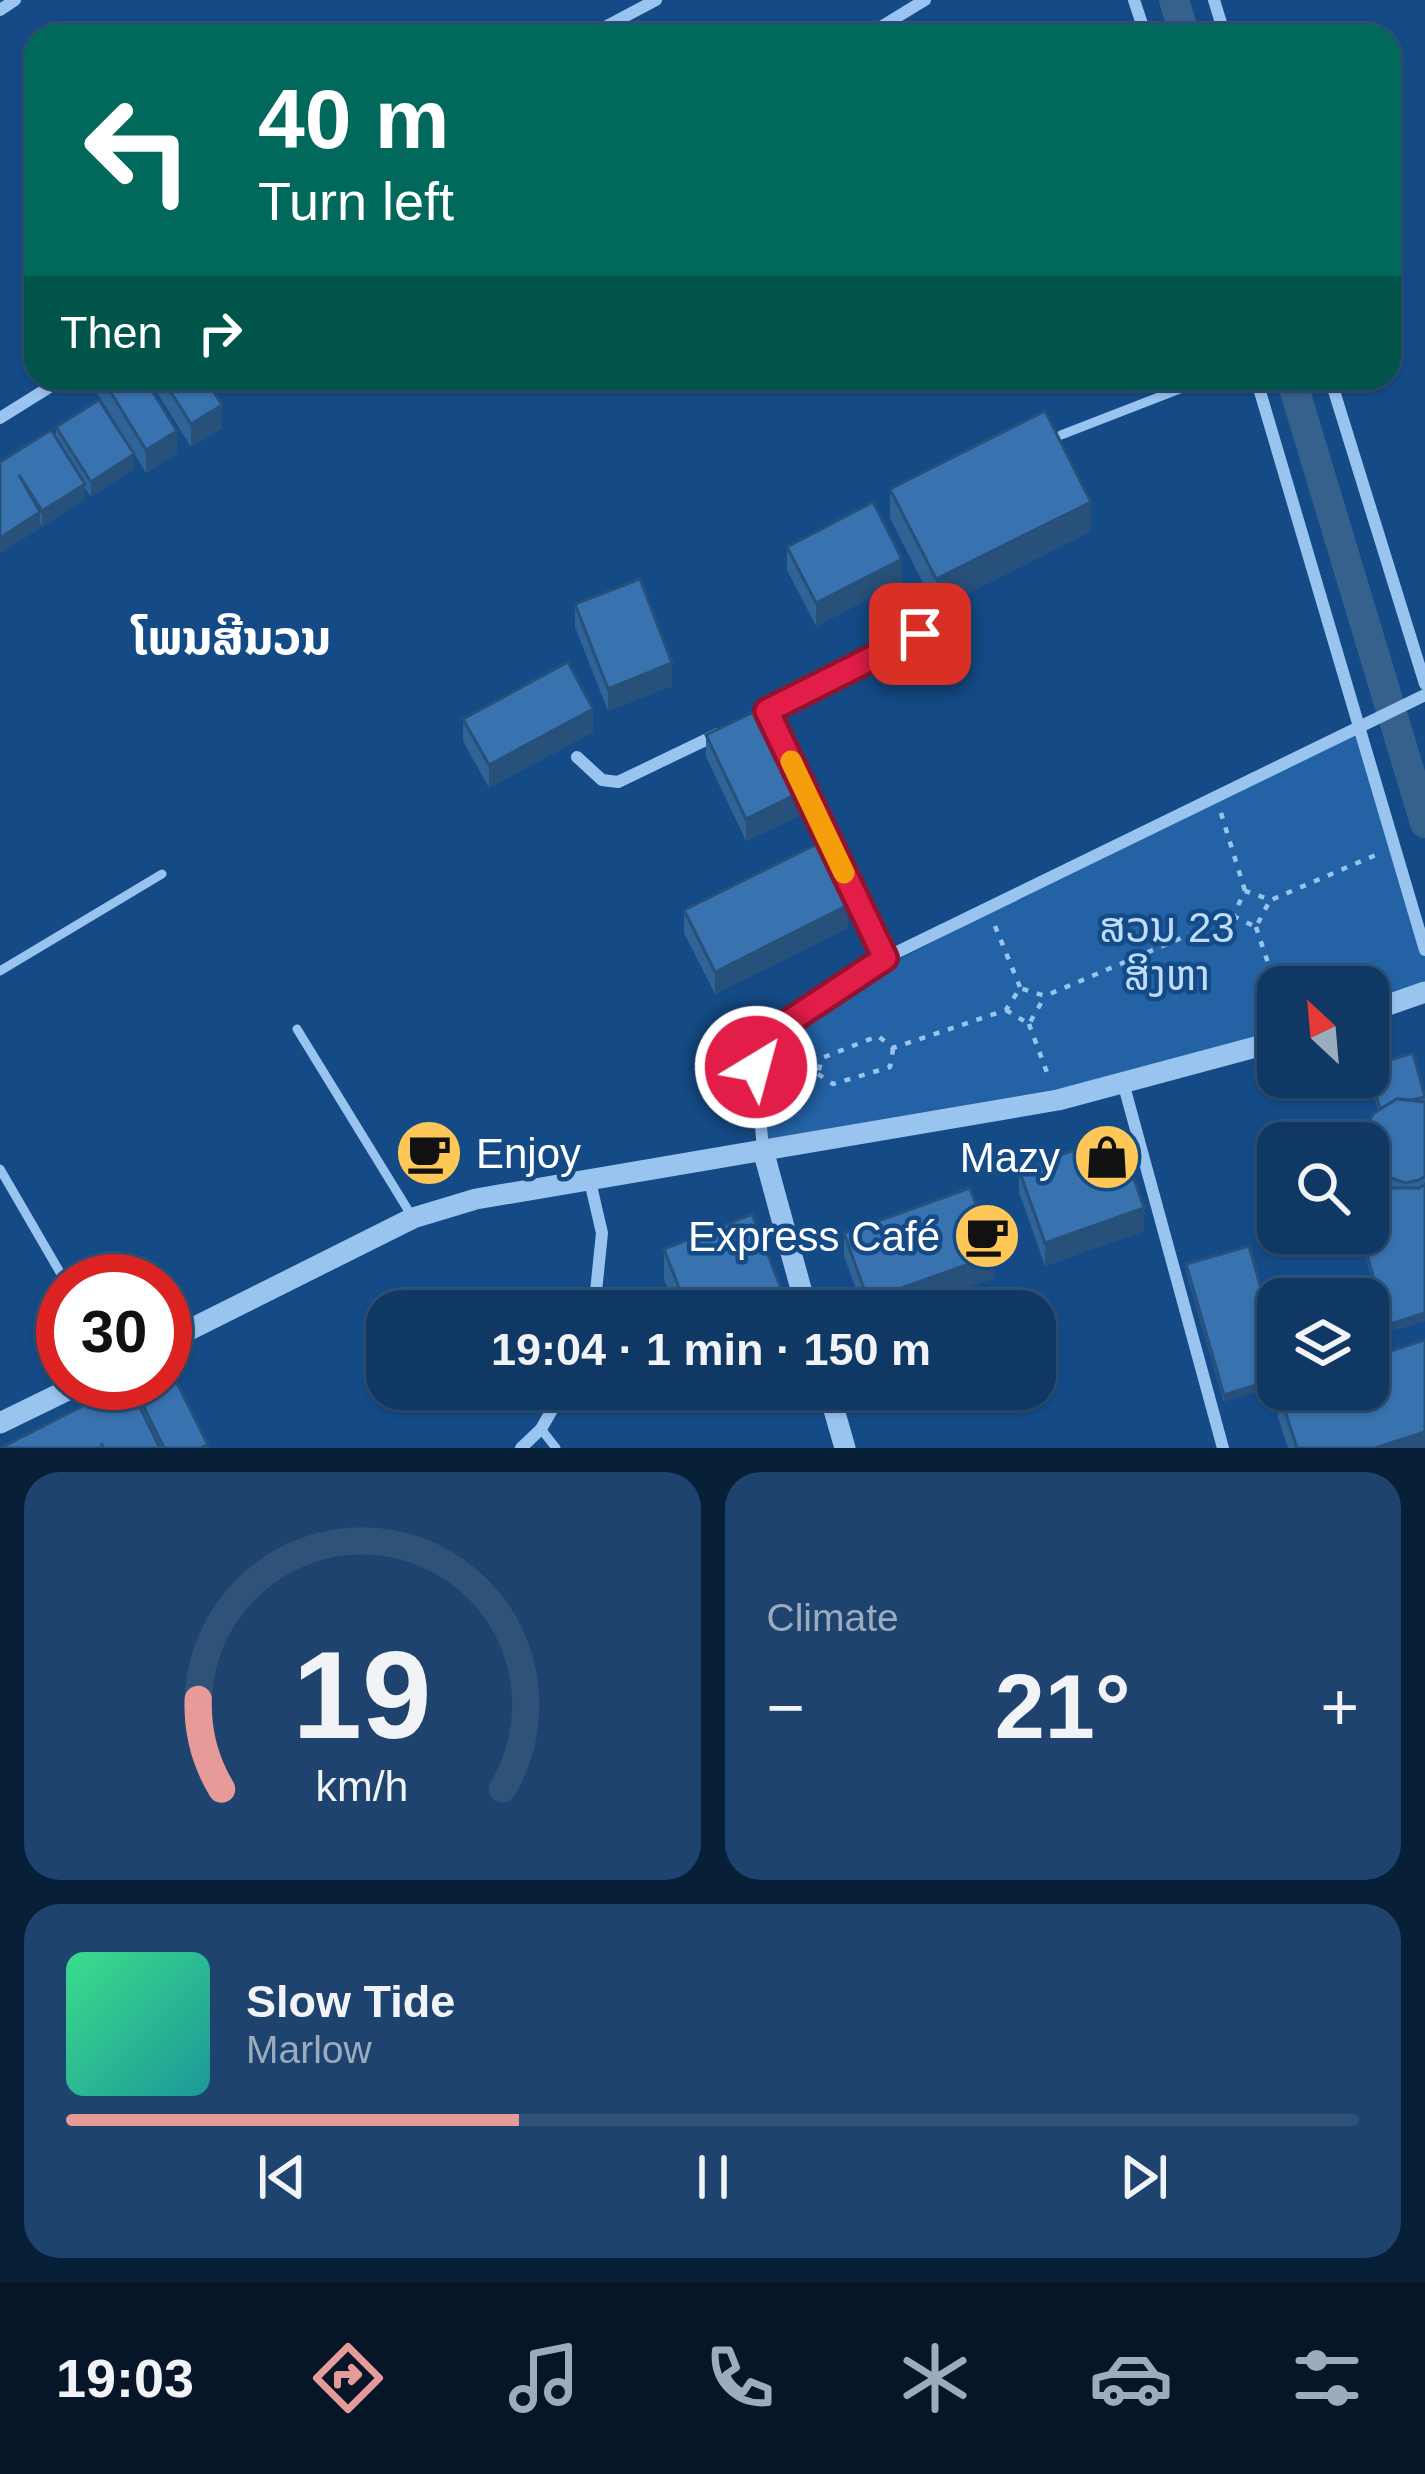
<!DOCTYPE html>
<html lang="en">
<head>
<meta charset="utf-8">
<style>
  :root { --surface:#0f3865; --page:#1d436e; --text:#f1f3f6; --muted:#9bacbf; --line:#2f5279; --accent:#e69b98 }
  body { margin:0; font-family:Arial,"Noto Sans Lao",sans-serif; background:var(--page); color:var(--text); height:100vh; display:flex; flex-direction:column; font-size:45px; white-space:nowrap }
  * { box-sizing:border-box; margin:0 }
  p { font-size:39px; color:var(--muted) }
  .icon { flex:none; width:66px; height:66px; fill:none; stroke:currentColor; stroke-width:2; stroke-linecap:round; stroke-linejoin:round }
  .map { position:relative; height:1448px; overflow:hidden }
  .side { display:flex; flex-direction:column; gap:24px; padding:24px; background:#081f38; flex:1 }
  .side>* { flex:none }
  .guide { position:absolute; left:24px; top:24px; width:1377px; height:366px; border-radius:36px; box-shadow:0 3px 9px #0004,0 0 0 3px var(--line); background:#00695c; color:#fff; overflow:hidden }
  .needle { width:78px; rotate:334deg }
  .controls { position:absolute; left:1257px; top:966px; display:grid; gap:24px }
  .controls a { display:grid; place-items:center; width:132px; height:132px; border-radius:24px; background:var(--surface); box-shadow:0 3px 9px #0004,0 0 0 3px var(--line); font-size:60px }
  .speed { position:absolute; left:36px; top:1254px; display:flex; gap:24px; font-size:60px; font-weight:700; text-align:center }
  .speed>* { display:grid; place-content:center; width:156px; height:156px; border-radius:50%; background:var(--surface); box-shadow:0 3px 9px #0004,0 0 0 3px var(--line); line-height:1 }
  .speed .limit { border:18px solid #d22; background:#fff; color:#111 }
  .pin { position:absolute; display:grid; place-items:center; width:102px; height:102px; color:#fff; margin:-51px; border-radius:24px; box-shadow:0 6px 18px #0006 }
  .me { position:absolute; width:132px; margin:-66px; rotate:37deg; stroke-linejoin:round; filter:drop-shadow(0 0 9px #0008) }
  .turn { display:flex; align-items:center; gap:42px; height:252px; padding:0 36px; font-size:54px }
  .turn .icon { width:156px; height:156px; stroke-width:2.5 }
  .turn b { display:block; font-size:84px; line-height:102px }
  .then { display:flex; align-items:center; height:114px; padding:0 36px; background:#0003; gap:24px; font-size:45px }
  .big { font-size:90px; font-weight:700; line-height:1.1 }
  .side .card { flex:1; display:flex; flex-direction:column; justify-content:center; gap:18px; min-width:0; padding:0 42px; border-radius:36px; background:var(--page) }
  .side .dial { align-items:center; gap:0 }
  .dial svg { height:312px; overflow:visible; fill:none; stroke:var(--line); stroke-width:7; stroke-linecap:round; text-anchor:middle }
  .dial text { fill:var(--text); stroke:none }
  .song { display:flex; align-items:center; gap:36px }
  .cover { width:144px; height:144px; border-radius:18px; background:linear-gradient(135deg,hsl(150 70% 55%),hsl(180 70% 35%)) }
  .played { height:12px; border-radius:6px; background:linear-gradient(90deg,var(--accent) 35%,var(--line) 35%) }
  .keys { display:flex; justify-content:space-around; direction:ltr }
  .heat { display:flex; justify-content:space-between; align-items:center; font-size:66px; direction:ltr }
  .side .tiles { flex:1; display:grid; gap:24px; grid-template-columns:1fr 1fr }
  .card:last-child { grid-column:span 2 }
  .trip { position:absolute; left:366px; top:1290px; width:690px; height:120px; border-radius:36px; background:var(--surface); box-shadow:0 3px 9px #0004,0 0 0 3px var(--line); font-weight:700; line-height:120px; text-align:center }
  .tab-bar { display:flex; height:192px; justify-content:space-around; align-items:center; background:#061628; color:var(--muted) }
  .tab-bar .icon { width:84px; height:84px }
  .tab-bar .current { color:var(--accent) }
  .tab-bar b { font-size:54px; color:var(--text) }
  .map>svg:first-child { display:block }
  .green { fill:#2363a5 }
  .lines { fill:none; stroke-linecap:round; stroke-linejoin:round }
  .canal { stroke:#37618d; stroke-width:30 }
  .path { stroke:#99c4ef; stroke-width:4.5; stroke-dasharray:6 9; stroke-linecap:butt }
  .service { stroke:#99c4ef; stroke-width:9 }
  .minor { stroke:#99c4ef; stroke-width:12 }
  .tertiary { stroke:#99c4ef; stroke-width:21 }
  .wall { fill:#306396 }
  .shaded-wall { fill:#27507a }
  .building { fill:#3873af; stroke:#27507a; stroke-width:3 }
  .route-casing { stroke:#92132f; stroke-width:30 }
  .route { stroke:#e11d48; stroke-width:21 }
  .slow { stroke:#f59e0b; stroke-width:21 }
  .labels { text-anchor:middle; stroke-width:9; stroke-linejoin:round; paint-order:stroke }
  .park-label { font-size:42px; fill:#bfddfb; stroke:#144b87 }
  .poi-label { font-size:42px; fill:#fff; stroke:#144b87; text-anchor:end }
  .quarter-label { font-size:48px; font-weight:bold; fill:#fff; stroke:#144b87 }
</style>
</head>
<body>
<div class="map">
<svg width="1425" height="1448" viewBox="0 0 1425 1448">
  <rect width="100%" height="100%" fill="#144b87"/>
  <!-- green -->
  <path class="green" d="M1358,725L1425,950V992L1368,1012V987H1278V1041L1124,1086L763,1150L758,1064L794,1013Z"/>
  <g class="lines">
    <!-- canal -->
    <g class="canal">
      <path d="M1174,0L1185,36"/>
      <path d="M1291,378L1425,823"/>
    </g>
    <!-- path -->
    <g class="path">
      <path d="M1221,813L1245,891"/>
      <path d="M1233,916L1256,927L1269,902"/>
      <path d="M995,926L1020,987"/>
      <path d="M1256,927L1278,993"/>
      <path d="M1006,1010L1029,1024L1045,996"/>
      <path d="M1029,1024L1049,1078"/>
      <path d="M818,1074L833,1084L890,1067L893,1049"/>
      <path d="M778,1084L818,1074L822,1058L878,1036L893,1048L1006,1010L1020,988L1045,996L1233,916L1245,891L1271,900L1378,854"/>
    </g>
    <!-- service -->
    <g class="service">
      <path d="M1061,435L1208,378"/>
      <path d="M0,971L162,874"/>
      <path d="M297,1029L413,1218"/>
      <path d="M0,1169L65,1281"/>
      <path d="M541,1429L556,1448"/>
    </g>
    <!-- minor -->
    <g class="minor">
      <path d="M1134,0L1146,36"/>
      <path d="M1214,0L1225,36"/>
      <path d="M0,10L15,0"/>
      <path d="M588,36L656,0"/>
      <path d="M866,36L925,0"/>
      <path d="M1256,378L1425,950"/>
      <path d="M1330,378L1425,684"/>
      <path d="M0,418L64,378"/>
      <path d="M767,711L885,958"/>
      <path d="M752,718L920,634"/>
      <path d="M577,757L602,780L618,782L718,734"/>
      <path d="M1124,1086L1223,1448"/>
      <path d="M763,1150L756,1067L781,1026L885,958L1425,695"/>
      <path d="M589,1177L602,1233L594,1311"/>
      <path d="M521,1448L541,1429L564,1389"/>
    </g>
    <!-- tertiary -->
    <g class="tertiary">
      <path d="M1368,1012L1425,992"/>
      <path d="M763,1150L807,1311"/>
      <path d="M165,1342L413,1218L476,1199L1058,1100L1278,1041"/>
      <path d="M828,1389L845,1448"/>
      <path d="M0,1423L82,1383"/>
    </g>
  </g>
  <!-- wall -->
  <g class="wall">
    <path d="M93,378H144L177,453L146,473L93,386Z"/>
    <path d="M148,378H205L222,428L191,447Z"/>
    <path d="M56,427L134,469L91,497L85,488V499L42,527L40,523V528L0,553L56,439Z"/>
    <path d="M890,489L1091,531L936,609L890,518Z"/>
    <path d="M787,547L902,582L816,626L787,570Z"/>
    <path d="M575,604L672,686L608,711L575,627Z"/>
    <path d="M463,719L593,732L489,788L463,741Z"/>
    <path d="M706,735L801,815L746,841L706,757Z"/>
    <path d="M684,910L848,928L715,994L684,933Z"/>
    <path d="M1368,1066L1425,1096V1321L1387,1332L1361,1242V1234L1385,1227L1371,1176L1368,1171V1143L1378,1110L1368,1075Z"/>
    <path d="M1019,1170L1144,1231L1045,1266L1019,1192Z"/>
    <path d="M844,1233L994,1278L902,1311H864L844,1256Z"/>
    <path d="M1249,1246L1224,1402L1186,1272V1264Z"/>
    <path d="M664,1249L790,1311H676L664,1279Z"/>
    <path d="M1387,1352L1425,1448H1288L1278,1417V1388Z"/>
    <path d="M129,1383H165L208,1448H0Z"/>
  </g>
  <!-- shaded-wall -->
  <g class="shaded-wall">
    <path d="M222,405V428L191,447V424Z"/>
    <path d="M177,431V453L146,473V450Z"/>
    <path d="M134,454V469L91,497V482Z"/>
    <path d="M85,484V499L42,527V511Z"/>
    <path d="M1091,502V531L936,609V579Z"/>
    <path d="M40,512V528L0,553V538Z"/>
    <path d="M902,559V582L816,626V603Z"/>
    <path d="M672,663V686L608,711V689Z"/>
    <path d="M593,709V732L489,788V765Z"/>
    <path d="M801,792V815L746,841V819Z"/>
    <path d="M848,905V928L715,994V972Z"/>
    <path d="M1144,1208V1231L1045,1266V1243Z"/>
    <path d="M994,1255V1278L902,1311H868V1300Z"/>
    <path d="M1425,1313V1321L1387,1332V1325Z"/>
    <path d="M1387,1345V1352L1368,1358V1351Z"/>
    <path d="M1278,1378V1386L1224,1402V1395Z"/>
    <path d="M709,1389H727L709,1396Z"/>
    <path d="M1425,1432V1448H1375Z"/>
  </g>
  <!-- building -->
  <g class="building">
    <path d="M102,378H144L177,431L146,450Z"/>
    <path d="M162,378H205L222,405L191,424Z"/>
    <path d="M99,400L134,454L91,482L56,427Z"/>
    <path d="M1045,411L1091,502L936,579L890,489Z"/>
    <path d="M51,430L85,484L42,511L19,475L40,512L0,538V462Z"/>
    <path d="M873,502L902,559L816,603L787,547Z"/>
    <path d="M640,579L672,663L608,689L575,604Z"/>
    <path d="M568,662L593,709L489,765L463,719Z"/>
    <path d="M760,709L801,792L746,819L706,735Z"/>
    <path d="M817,844L848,905L715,972L684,910Z"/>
    <path d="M1413,1053L1425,1097L1412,1100L1397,1099L1380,1109L1368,1066Z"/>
    <path d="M1397,1099L1425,1102V1176L1419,1180L1405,1183L1380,1174L1368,1156V1143H1366L1367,1124L1374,1113Z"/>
    <path d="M1119,1134L1144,1208L1045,1243L1019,1170Z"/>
    <path d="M1371,1174L1392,1188H1419L1425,1184V1313L1387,1325L1361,1234L1387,1227Z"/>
    <path d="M970,1188L994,1255L868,1300L844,1233Z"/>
    <path d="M752,1214L790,1311H688L664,1249Z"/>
    <path d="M1249,1246L1278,1348V1378L1224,1395L1186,1264Z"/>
    <path d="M1377,1315L1387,1345L1368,1351V1318Z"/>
    <path d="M1425,1340V1432L1375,1448H1297L1278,1389H1368V1358Z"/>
    <path d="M165,1359L208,1445L201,1448H164L132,1383H165Z"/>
    <path d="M128,1383L160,1448H104L101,1443L103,1448H0Z"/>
  </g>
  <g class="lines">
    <!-- route casing -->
    <g class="route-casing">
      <path id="route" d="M756,1067L781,1027L885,958L767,711L920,634"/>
    </g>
    <!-- route -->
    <use href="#route" class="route"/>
    <!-- slow -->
    <path class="slow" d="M791,761L844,873"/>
  </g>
  <!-- icons -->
  <defs>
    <g id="cafe-disc" transform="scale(3.45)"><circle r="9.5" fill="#ffc757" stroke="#144b87"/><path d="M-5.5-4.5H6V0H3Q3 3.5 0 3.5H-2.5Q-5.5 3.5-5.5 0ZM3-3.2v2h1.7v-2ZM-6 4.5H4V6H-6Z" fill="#111"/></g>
    <g id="shop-disc" transform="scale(3.45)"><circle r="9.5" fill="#ffc757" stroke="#144b87"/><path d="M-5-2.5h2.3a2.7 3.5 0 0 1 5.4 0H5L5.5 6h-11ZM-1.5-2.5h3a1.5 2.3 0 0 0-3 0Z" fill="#111"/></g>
  </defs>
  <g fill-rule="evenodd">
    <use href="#cafe-disc" x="429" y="1153"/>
    <use href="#shop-disc" x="1107" y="1157"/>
    <use href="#cafe-disc" x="987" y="1236"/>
  </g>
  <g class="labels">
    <!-- park labels -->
    <g class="park-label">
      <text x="1167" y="942">ສວນ 23<tspan x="1167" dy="48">ສິງຫາ</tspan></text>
    </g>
    <!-- poi labels -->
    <g class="poi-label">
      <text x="476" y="1168" text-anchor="start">Enjoy</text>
      <text x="1060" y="1172">Mazy</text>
      <text x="940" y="1251">Express Café</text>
    </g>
    <!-- quarter labels -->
    <g class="quarter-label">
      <text x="231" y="655">ໂພນສີນວນ</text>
    </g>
  </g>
</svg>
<div class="controls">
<a><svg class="needle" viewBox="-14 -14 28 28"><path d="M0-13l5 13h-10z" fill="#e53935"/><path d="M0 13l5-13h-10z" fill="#9bacbf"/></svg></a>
<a><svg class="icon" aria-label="search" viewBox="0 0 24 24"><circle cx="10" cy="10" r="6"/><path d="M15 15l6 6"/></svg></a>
<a><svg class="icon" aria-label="layers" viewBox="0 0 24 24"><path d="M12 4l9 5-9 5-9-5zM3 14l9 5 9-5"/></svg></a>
</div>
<div class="speed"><div class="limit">30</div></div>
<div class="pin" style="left:920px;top:634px;background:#d93025"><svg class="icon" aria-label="arrive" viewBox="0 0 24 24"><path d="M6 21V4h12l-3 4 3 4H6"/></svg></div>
<svg class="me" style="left:756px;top:1067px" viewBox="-20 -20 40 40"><circle r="17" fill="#e11d48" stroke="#fff" stroke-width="3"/><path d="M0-11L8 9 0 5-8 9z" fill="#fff"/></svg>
<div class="trip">19:04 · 1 min · 150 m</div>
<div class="guide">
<div class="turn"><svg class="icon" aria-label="left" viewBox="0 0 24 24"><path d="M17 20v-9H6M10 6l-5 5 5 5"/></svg><div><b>40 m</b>Turn left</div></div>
<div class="then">Then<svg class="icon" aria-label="right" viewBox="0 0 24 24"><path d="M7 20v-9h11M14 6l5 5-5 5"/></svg></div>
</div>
</div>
<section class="side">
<div class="tiles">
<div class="card dial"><svg viewBox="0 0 100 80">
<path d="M14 69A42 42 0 1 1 86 69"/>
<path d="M14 69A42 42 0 0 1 8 46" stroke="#e69b98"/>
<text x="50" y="56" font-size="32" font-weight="700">19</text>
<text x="50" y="72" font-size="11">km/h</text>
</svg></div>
<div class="card"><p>Climate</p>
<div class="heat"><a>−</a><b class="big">21°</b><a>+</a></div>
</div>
<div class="card">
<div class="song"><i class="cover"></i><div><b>Slow Tide</b><p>Marlow</p></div></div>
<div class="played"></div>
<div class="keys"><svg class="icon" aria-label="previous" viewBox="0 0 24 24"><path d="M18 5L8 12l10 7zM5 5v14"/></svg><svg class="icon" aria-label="pause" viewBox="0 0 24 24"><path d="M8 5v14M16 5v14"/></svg><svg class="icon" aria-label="next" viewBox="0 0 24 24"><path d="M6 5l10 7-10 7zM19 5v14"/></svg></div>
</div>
</div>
</section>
<nav class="tab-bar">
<b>19:03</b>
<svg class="icon current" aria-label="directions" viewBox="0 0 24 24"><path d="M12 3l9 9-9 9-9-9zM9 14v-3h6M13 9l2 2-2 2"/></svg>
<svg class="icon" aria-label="music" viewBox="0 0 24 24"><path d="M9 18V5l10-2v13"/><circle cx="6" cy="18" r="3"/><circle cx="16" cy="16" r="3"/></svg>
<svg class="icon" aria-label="phone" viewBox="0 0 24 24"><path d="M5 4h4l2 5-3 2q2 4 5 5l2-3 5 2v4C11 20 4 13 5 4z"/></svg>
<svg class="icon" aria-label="climate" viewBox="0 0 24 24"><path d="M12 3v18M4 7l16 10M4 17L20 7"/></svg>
<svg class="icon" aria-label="car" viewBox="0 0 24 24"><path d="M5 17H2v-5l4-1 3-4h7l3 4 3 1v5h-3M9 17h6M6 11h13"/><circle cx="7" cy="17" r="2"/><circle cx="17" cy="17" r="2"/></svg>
<svg class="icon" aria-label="filters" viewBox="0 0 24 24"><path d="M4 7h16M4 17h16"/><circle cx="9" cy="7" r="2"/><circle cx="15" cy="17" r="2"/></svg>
</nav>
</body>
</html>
